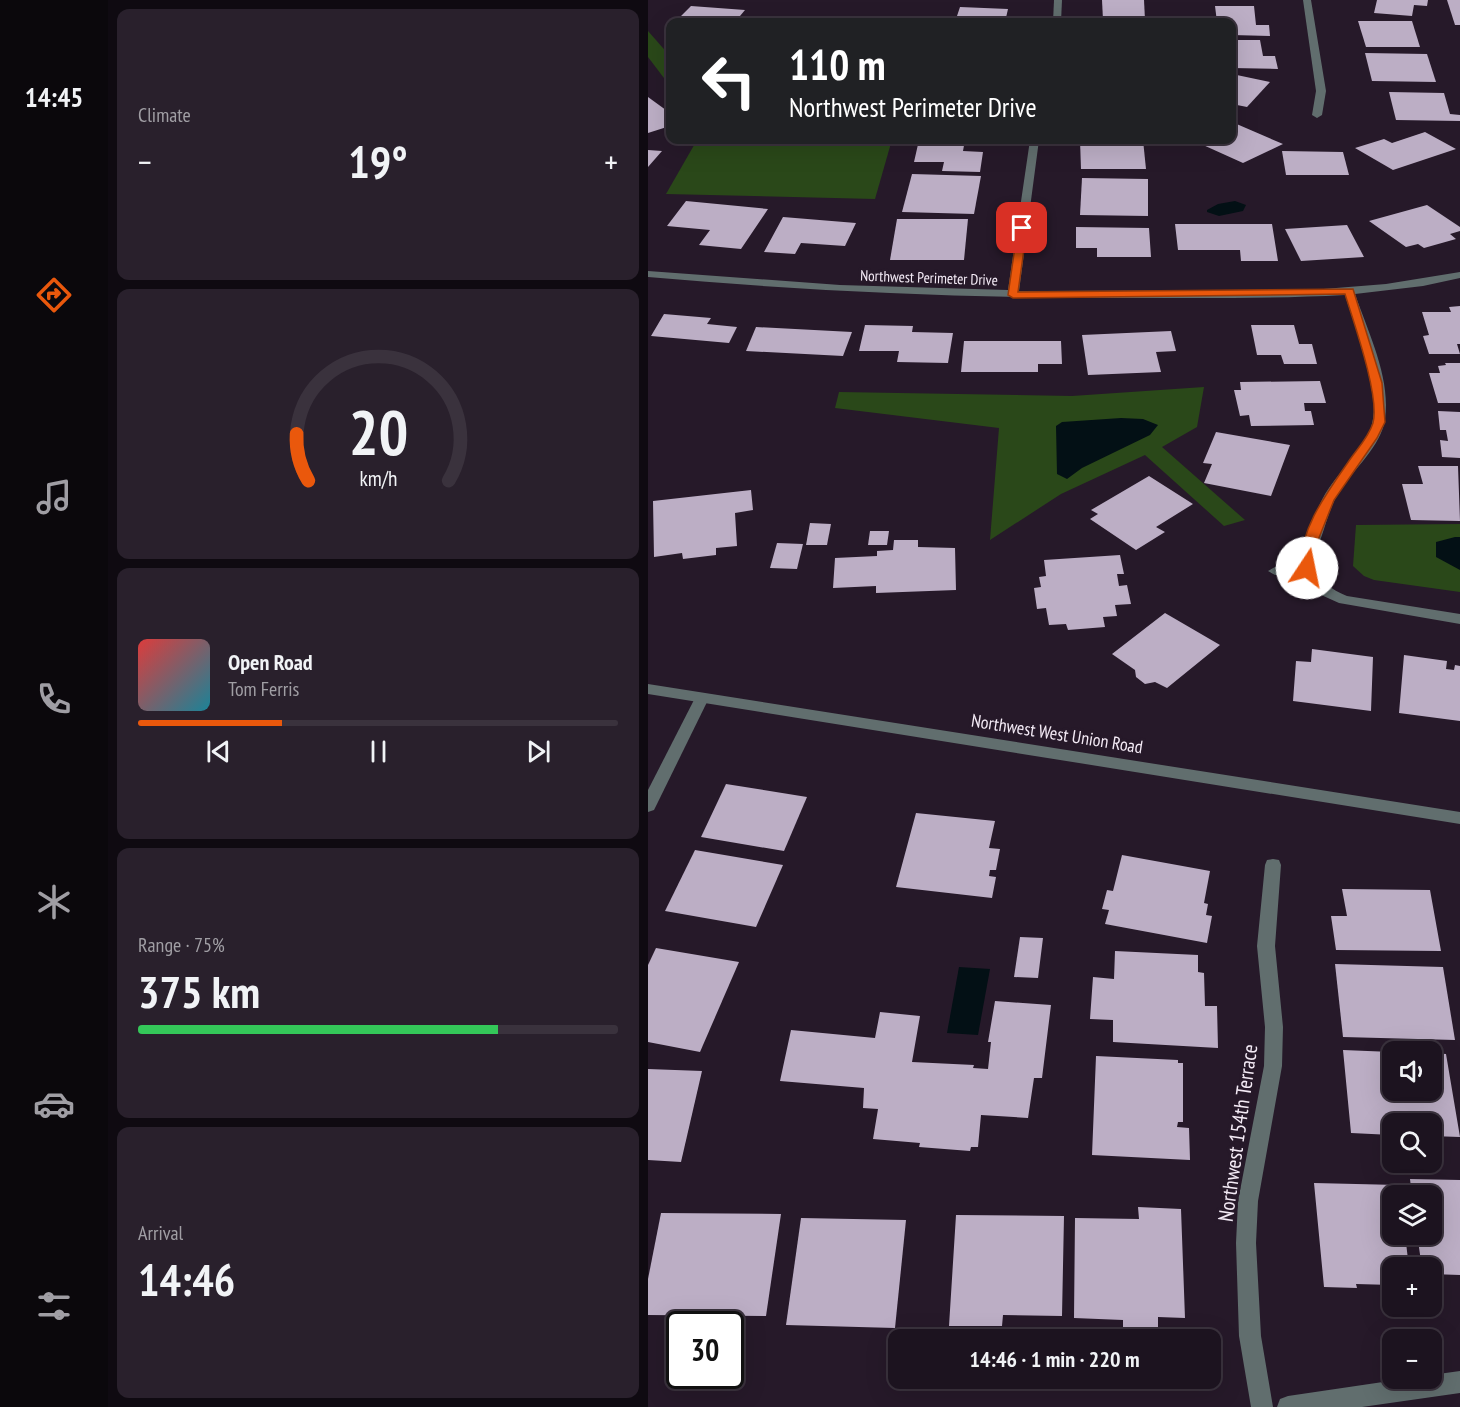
<!DOCTYPE html>
<html lang="en">
<head>
<meta charset="utf-8">
<style>
  :root { --surface:#1c131f; --page:#29202c; --text:#f1f3f6; --muted:#a09ea4; --line:#3a323d; --accent:#ea580c }
  body { margin:0; font-family:"PT Sans Narrow",sans-serif; background:var(--page); color:var(--text); height:100vh; display:flex; flex-direction:column; font-size:22px; white-space:nowrap }
  * { box-sizing:border-box; margin:0 }
  p { font-size:20px; color:var(--muted) }
  .icon { flex:none; width:33px; height:33px; fill:none; stroke:currentColor; stroke-width:2; stroke-linecap:round; stroke-linejoin:round }
  .map { position:relative; flex:1; overflow:hidden }
  .details { display:flex; flex-direction:column; gap:9px; padding:9px; background:#0f0a11; width:540px }
  .details>* { flex:none }
  .guide { position:absolute; left:18px; top:18px; width:570px; height:126px; border-radius:12px; box-shadow:0 6px 24px #0002,0 0 0 2px var(--line); background:#202124; color:#fff; overflow:hidden }
  .fabs { position:absolute; left:734px; top:1041px; display:grid; gap:12px }
  .fabs a { display:grid; place-items:center; width:60px; height:60px; border-radius:12px; background:var(--surface); box-shadow:0 6px 24px #0002,0 0 0 2px var(--line); font-size:30px }
  .speed { position:absolute; left:18px; top:1311px; display:flex; gap:12px; font-size:30px; font-weight:700; text-align:center }
  .speed>* { display:grid; place-content:center; width:78px; height:78px; border-radius:50%; background:var(--surface); box-shadow:0 6px 24px #0002,0 0 0 2px var(--line); line-height:1 }
  .speed .limit { border:3px solid #111; border-radius:9px; background:#fff; color:#111 }
  .pin { position:absolute; display:grid; place-items:center; width:51px; height:51px; color:#fff; margin:-26px; border-radius:12px; box-shadow:0 3px 9px #0006 }
  .me { position:absolute; width:66px; margin:-33px; rotate:11deg; stroke-linejoin:round; filter:drop-shadow(0 0 4px #0008) }
  .turn { display:flex; align-items:center; gap:21px; height:126px; padding:0 24px; font-size:27px }
  .turn .icon { width:78px; height:78px; stroke-width:2.5 }
  .turn b { display:block; font-size:42px; line-height:51px }
  .big { font-size:45px; font-weight:800; line-height:1.1 }
  .details .card { flex:1; display:flex; flex-direction:column; justify-content:center; gap:9px; min-width:0; padding:0 21px; border-radius:12px; background:var(--page) }
  .details .dial { align-items:center; gap:0 }
  .dial svg { height:156px; overflow:visible; fill:none; stroke:var(--line); stroke-width:7; stroke-linecap:round; text-anchor:middle }
  .dial text { fill:var(--text); stroke:none }
  .song { display:flex; align-items:center; gap:18px }
  .cover { width:72px; height:72px; border-radius:9px; background:linear-gradient(135deg,hsl(0 70% 55%),hsl(190 70% 35%)) }
  .played { height:6px; border-radius:3px; background:linear-gradient(90deg,var(--accent) 30%,var(--line) 30%) }
  .keys { display:flex; justify-content:space-around; direction:ltr }
  .heat { display:flex; justify-content:space-between; align-items:center; font-size:33px; direction:ltr }
  .charge { height:9px; border-radius:4px; background:linear-gradient(90deg,#34c759 75%,var(--line) 0) }
  .trip { position:absolute; left:240px; top:1329px; width:333px; height:60px; border-radius:12px; background:var(--surface); box-shadow:0 6px 24px #0002,0 0 0 2px var(--line); font-weight:800; line-height:60px; text-align:center }
  main { display:flex; flex:1; min-height:0 }
  .menu { display:flex; flex-direction:column; width:108px; justify-content:space-around; align-items:center; background:#0b080c; color:var(--muted) }
  .menu .icon { width:42px; height:42px }
  .menu .on { color:var(--accent) }
  .menu b { font-size:27px; color:var(--text) }
  .map>svg:first-child { display:block }
  .green { fill:#2a4819 }
  .water { fill:#031015 }
  .building { fill:#bcaec5 }
  .lines { fill:none; stroke-linecap:round; stroke-linejoin:round }
  .minor { fill:#616e6e; fill-rule:evenodd }
  .tertiary { fill:#616e6e; fill-rule:evenodd }
  .route { fill:#ea580c; stroke:#983908; stroke-width:1.5 }
  .labels { text-anchor:middle; stroke-width:6; stroke-linejoin:round; paint-order:stroke }
  .far-street-label { font-size:15px; fill:#f4ebf6; stroke:#261929 }
  .street-label { font-size:18px; fill:#f4ebf6; stroke:#261929 }
  .near-street-label { font-size:21px; fill:#f4ebf6; stroke:#261929 }
</style>
</head>
<body>
<main>
<nav class="menu">
<b>14:45</b>
<svg class="icon on" aria-label="directions" viewBox="0 0 24 24"><path d="M12 3l9 9-9 9-9-9zM9 14v-3h6M13 9l2 2-2 2"/></svg>
<svg class="icon" aria-label="music" viewBox="0 0 24 24"><path d="M9 18V5l10-2v13"/><circle cx="6" cy="18" r="3"/><circle cx="16" cy="16" r="3"/></svg>
<svg class="icon" aria-label="phone" viewBox="0 0 24 24"><path d="M5 4h4l2 5-3 2q2 4 5 5l2-3 5 2v4C11 20 4 13 5 4z"/></svg>
<svg class="icon" aria-label="climate" viewBox="0 0 24 24"><path d="M12 3v18M4 7l16 10M4 17L20 7"/></svg>
<svg class="icon" aria-label="car" viewBox="0 0 24 24"><path d="M5 17H2v-5l4-1 3-4h7l3 4 3 1v5h-3M9 17h6M6 11h13"/><circle cx="7" cy="17" r="2"/><circle cx="17" cy="17" r="2"/></svg>
<svg class="icon" aria-label="filters" viewBox="0 0 24 24"><path d="M4 7h16M4 17h16"/><circle cx="9" cy="7" r="2"/><circle cx="15" cy="17" r="2"/></svg>
</nav>
<section class="details">
<div class="card"><p>Climate</p>
<div class="heat"><a>−</a><b class="big">19°</b><a>+</a></div>
</div>
<div class="card dial"><svg viewBox="0 0 100 80">
<path d="M14 69A42 42 0 1 1 86 69"/>
<path d="M14 69A42 42 0 0 1 8 45" stroke="#ea580c"/>
<text x="50" y="56" font-size="32" font-weight="700">20</text>
<text x="50" y="72" font-size="11">km/h</text>
</svg></div>
<div class="card">
<div class="song"><i class="cover"></i><div><b>Open Road</b><p>Tom Ferris</p></div></div>
<div class="played"></div>
<div class="keys"><svg class="icon" aria-label="previous" viewBox="0 0 24 24"><path d="M18 5L8 12l10 7zM5 5v14"/></svg><svg class="icon" aria-label="pause" viewBox="0 0 24 24"><path d="M8 5v14M16 5v14"/></svg><svg class="icon" aria-label="next" viewBox="0 0 24 24"><path d="M6 5l10 7-10 7zM19 5v14"/></svg></div>
</div>
<div class="card"><p>Range · 75%</p><b class="big">375 km</b><div class="charge"></div></div>
<div class="card"><p>Arrival</p><b class="big">14:46</b></div>
</section>
<div class="map">
<svg width="812" height="1407" viewBox="0 0 812 1407">
  <rect width="100%" height="100%" fill="#261929"/>
  <!-- green -->
  <g class="green">
    <path d="M0,31L22,56V86L0,57Z"/>
    <path d="M49,140L243,143L227,199L18,194Z"/>
    <path d="M556,387L549,427L514,447L597,520L576,526L497,455L413,494L342,540L351,428L187,408L191,392L424,396Z"/>
    <path d="M812,524V592L726,580L716,576L705,566L708,525Z"/>
  </g>
  <!-- water -->
  <g class="water">
    <path d="M587,201L598,205L595,211L571,216L559,212V210L570,204Z"/>
    <path d="M473,418L495,419L510,425L502,435L434,468L419,479L409,474L408,426L414,422Z"/>
    <path d="M807,537H812V570L788,557V542Z"/>
    <path d="M311,967L342,969L330,1035L299,1033Z"/>
  </g>
  <!-- building -->
  <g class="building">
    <path d="M454,0H496L497,20H455Z"/>
    <path d="M729,0H780L779,6L766,5L764,16L726,13Z"/>
    <path d="M799,0H812V25H807Z"/>
    <path d="M43,6L97,10L87,22H58L62,18L33,16Z"/>
    <path d="M567,6H606L608,25H621L622,36L584,35V22H569Z"/>
    <path d="M312,7L360,9L357,22H307Z"/>
    <path d="M223,16L272,21V22H218Z"/>
    <path d="M710,21H764L772,47H718Z"/>
    <path d="M584,40H612L615,56H627L630,69L584,68Z"/>
    <path d="M717,53L779,54L788,82L724,81Z"/>
    <path d="M584,74L622,82L599,107L584,104Z"/>
    <path d="M741,92L796,93L802,114L812,115V121L748,120Z"/>
    <path d="M0,97L22,113V126L0,133Z"/>
    <path d="M584,122L635,144L595,163L544,140H584Z"/>
    <path d="M777,132L808,149L745,170L707,148L736,139L744,143Z"/>
    <path d="M271,140H317L315,151L335,152L332,172L294,171L296,162H266Z"/>
    <path d="M432,140H495L498,169H433Z"/>
    <path d="M0,150L14,151L0,167Z"/>
    <path d="M634,151L695,152L701,175H638Z"/>
    <path d="M264,174L333,176L326,214L254,212Z"/>
    <path d="M434,178L500,179V216L432,215Z"/>
    <path d="M38,201L120,209L93,249L51,245L62,230L19,226Z"/>
    <path d="M779,205L812,227V231L802,234L808,239L776,248L770,244L758,247L721,221Z"/>
    <path d="M135,217L208,223L197,246L153,243L147,254L116,252Z"/>
    <path d="M249,219H320L316,260H242Z"/>
    <path d="M527,224H624L630,261H593L592,250H530Z"/>
    <path d="M699,225L716,257L653,261L637,229Z"/>
    <path d="M428,227L501,228L503,257H449V248H428Z"/>
    <path d="M812,306V344H809L812,354H781L775,336L781,335L774,312H803L801,307Z"/>
    <path d="M16,314L63,318L59,324L89,327L81,343L3,336Z"/>
    <path d="M217,325L265,326L264,332L305,333L300,363L249,362L251,351H211Z"/>
    <path d="M603,325H646L651,344H664L669,364H636L633,355H609Z"/>
    <path d="M108,327L204,332L195,356L98,351Z"/>
    <path d="M523,331L528,351L508,352L513,372L440,375L434,335Z"/>
    <path d="M316,341H413L414,364H390V372H313Z"/>
    <path d="M797,363H812V403H790L781,373H792L790,366L798,365Z"/>
    <path d="M672,381L678,403H656L657,411H663L666,425L603,426L601,415L592,416L586,390H593L592,382Z"/>
    <path d="M790,411L812,412V458L794,457L792,440L800,441L798,430H792Z"/>
    <path d="M568,432L642,445L623,496L556,483L564,464L555,463Z"/>
    <path d="M770,466H810L812,521L763,520L754,484H775Z"/>
    <path d="M501,476L545,504L508,527L517,532L488,550L442,519L450,514L443,510Z"/>
    <path d="M103,490L105,510L87,513L89,546L68,548V555L35,559L34,553L6,557L5,501Z"/>
    <path d="M162,523L183,524L179,545H158Z"/>
    <path d="M222,531H241L239,545H220Z"/>
    <path d="M246,540H270V547L307,548L308,590L228,593V586L185,588L187,558L229,556V551L245,550Z"/>
    <path d="M129,543L155,544L149,569L122,568Z"/>
    <path d="M472,555L476,574H469L471,586L479,585L483,604L467,605L469,616L455,617L457,627L420,630L418,624L401,625L398,608L389,609L386,588L393,587L391,577L398,576L396,560Z"/>
    <path d="M517,613L572,645L519,688L507,682L497,684L488,677L487,670L464,654Z"/>
    <path d="M664,649L725,657L723,711L645,701L648,661L663,662Z"/>
    <path d="M756,655L799,661L798,669L806,670L807,665L812,666V721L751,713Z"/>
    <path d="M78,784L159,797L136,851L53,837Z"/>
    <path d="M268,813L347,821L341,848L352,849L348,870H342L341,876L348,877L344,898L248,887Z"/>
    <path d="M47,850L135,865L108,927L17,911Z"/>
    <path d="M474,855L562,871L556,903L560,904L558,915L564,916L559,943L457,924L461,910L454,909L459,890L465,891Z"/>
    <path d="M694,889L782,890L793,951L688,950L683,916H699Z"/>
    <path d="M372,937L395,938L390,978L366,977Z"/>
    <path d="M8,948L91,962L52,1052L0,1042V965Z"/>
    <path d="M467,951L550,955V972L556,973L557,1006H569L570,1048L465,1042V1020L442,1019L445,977L466,979Z"/>
    <path d="M687,964L795,967L807,1040L695,1037Z"/>
    <path d="M347,1001L403,1005L394,1078H386L380,1118L333,1115L330,1147H323L322,1151L271,1147L272,1143L225,1139L230,1109L215,1108L216,1088L132,1081L143,1030L227,1038L232,1012L272,1016L264,1062L326,1065L325,1068L340,1069L343,1042H340Z"/>
    <path d="M695,1050L744,1052V1090H783V1053L798,1054L812,1137L783,1136V1124H744V1135L703,1133Z"/>
    <path d="M448,1056L530,1060V1063H535V1122H530L529,1127L541,1128L542,1160L444,1155Z"/>
    <path d="M0,1069L54,1071L33,1162L0,1160Z"/>
    <path d="M762,1179L812,1180V1275L783,1274V1268H774L769,1234H783V1196H764Z"/>
    <path d="M666,1183L750,1185L752,1196H744V1234H757L761,1268H744V1285L708,1284L709,1288L676,1287Z"/>
    <path d="M490,1207L533,1209L537,1318L510,1317V1330L475,1329V1320L426,1318L427,1218L491,1219Z"/>
    <path d="M13,1213L133,1214L118,1316L0,1315V1279Z"/>
    <path d="M308,1215L416,1216L414,1316L355,1315L354,1326H301Z"/>
    <path d="M153,1218L258,1220L247,1328L138,1325Z"/>
  </g>
  <g class="lines">
    <!-- minor -->
    <g class="minor">
      <path d="M406,0H414L413,22H405Z"/>
      <path d="M655,0H663L678,91L674,115L669,118L664,115L668,91Z"/>
      <path d="M382,140H391L371,291L663,290L738,284L812,272V278L775,286L707,294C720,332 743,378 737,419C733,447 706,468 691,492C683,505 679,520 674,535C662,567 666,582 699,596L812,614V624L691,603L671,594L664,587L656,574L627,575L620,571L627,567L654,565C653,554 657,544 661,534C667,518 671,502 681,488C696,466 721,446 725,419C731,381 708,331 697,295C621,299 546,298 470,298C313,298 157,291 0,277V271L192,285L360,290Z"/>
      <path d="M54,693L61,698L8,806L6,810L0,812V790L47,698Z"/>
      <path d="M625,859L631,860L633,865L627,946L635,1027L634,1066L610,1201L608,1243L613,1336L625,1407H603L591,1336L588,1243L590,1201L616,1066L617,1027L609,946L617,865L619,860Z"/>
      <path d="M812,1371V1393L714,1407H629L632,1399L640,1396L762,1378H783V1375Z"/>
    </g>
    <!-- tertiary -->
    <path class="tertiary" d="M0,684L812,812V824L0,694Z"/>
  </g>
  <!-- route -->
  <path class="route" d="M370,226L379,228L370,292L705,289L734,383L737,422L729,438L686,500L665,553L664,571L659,573L653,568C651,528 681,490 703,458C711,447 721,436 725,423C732,397 706,323 697,294L365,298L360,295Z"/>
  <g class="labels">
    <!-- far-street labels -->
    <g class="far-street-label">
      <text transform="translate(281 278) rotate(2)" y="5">Northwest Perimeter Drive</text>
    </g>
    <!-- street labels -->
    <g class="street-label">
      <text transform="translate(409 734) rotate(9)" y="6">Northwest West Union Road</text>
    </g>
    <!-- near-street labels -->
    <g class="near-street-label">
      <text transform="translate(590 1133) rotate(-82)" y="7">Northwest 154th Terrace</text>
    </g>
  </g>
</svg>
<div class="fabs">
<a><svg class="icon" aria-label="sound" viewBox="0 0 24 24"><path d="M4 9h4l5-4v14l-5-4H4zM17 9q2 3 0 6"/></svg></a>
<a><svg class="icon" aria-label="search" viewBox="0 0 24 24"><circle cx="10" cy="10" r="6"/><path d="M15 15l6 6"/></svg></a>
<a><svg class="icon" aria-label="layers" viewBox="0 0 24 24"><path d="M12 4l9 5-9 5-9-5zM3 14l9 5 9-5"/></svg></a>
<a>+</a>
<a>−</a>
</div>
<div class="speed"><div class="limit">30</div></div>
<div class="pin" style="left:374px;top:228px;background:#d93025"><svg class="icon" aria-label="arrive" viewBox="0 0 24 24"><path d="M6 21V4h12l-3 4 3 4H6"/></svg></div>
<svg class="me" style="left:659px;top:568px" viewBox="-20 -20 40 40"><circle r="19" fill="#fff"/><path d="M0-13L10 11 0 6-10 11z" fill="#ea580c"/></svg>
<div class="trip">14:46 · 1 min · 220 m</div>
<div class="guide">
<div class="turn"><svg class="icon" aria-label="left" viewBox="0 0 24 24"><path d="M17 20v-9H6M10 6l-5 5 5 5"/></svg><div><b>110 m</b>Northwest Perimeter Drive</div></div>
</div>
</div>
</main>
</body>
</html>
